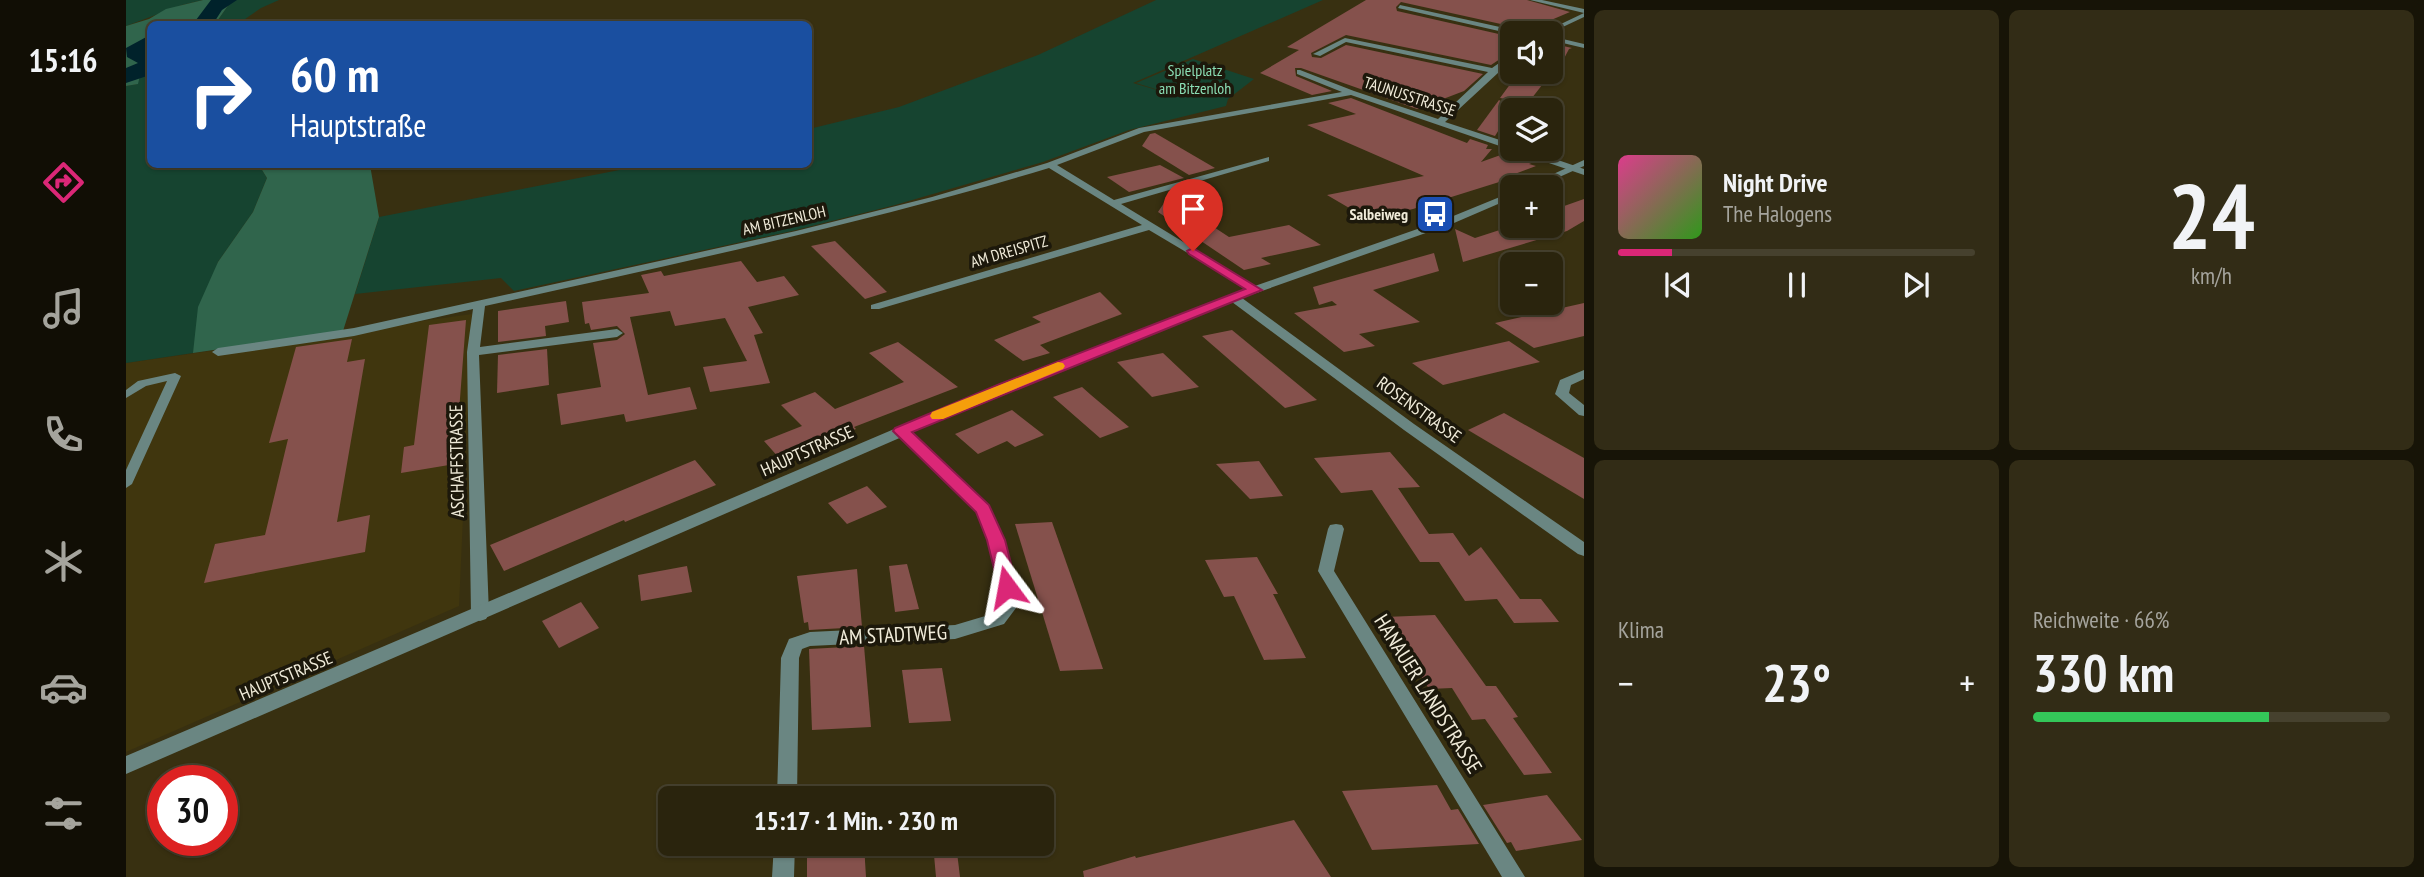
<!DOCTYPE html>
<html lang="de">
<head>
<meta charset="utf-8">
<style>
  :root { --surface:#2a240d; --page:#322c16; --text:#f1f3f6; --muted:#a5a49d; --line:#46412e; --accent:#db2777 }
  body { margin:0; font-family:"PT Sans Narrow",sans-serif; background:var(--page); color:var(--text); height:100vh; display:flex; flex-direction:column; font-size:26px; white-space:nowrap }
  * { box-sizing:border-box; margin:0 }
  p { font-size:23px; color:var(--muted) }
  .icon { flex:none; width:38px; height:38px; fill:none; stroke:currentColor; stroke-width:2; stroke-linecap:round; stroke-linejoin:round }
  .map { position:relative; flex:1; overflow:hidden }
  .side { display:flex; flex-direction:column; gap:10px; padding:10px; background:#171407; width:840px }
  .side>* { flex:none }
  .hud { position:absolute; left:21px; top:21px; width:665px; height:147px; border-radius:10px; box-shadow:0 2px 5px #0004,0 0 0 2px var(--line); background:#1a4fa0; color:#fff; overflow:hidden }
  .controls { position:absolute; left:1374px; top:21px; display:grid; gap:14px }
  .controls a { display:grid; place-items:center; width:63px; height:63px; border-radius:10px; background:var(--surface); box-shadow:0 2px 5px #0004,0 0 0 2px var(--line); font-size:35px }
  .speed { position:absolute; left:21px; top:765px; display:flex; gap:14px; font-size:35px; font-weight:700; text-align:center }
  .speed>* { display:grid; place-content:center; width:91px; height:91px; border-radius:50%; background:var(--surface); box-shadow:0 2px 5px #0004,0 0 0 2px var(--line); line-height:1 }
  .speed .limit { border:10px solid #d22; background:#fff; color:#111 }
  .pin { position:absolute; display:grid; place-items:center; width:60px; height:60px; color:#fff; margin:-72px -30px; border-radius:50% 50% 50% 0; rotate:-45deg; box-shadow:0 0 7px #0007 }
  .pin .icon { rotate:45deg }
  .me { position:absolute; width:77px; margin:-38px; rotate:347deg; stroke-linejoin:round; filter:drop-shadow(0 0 5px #0008) }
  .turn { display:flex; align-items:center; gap:24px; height:147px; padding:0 28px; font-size:32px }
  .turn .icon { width:91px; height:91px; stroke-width:2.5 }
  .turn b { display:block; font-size:49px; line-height:60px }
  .big { font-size:52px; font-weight:700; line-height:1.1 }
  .side .tile { flex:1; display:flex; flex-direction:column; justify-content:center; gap:10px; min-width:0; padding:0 24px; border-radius:10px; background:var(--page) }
  .side .dial { align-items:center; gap:0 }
  .dial b { font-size:91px; line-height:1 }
  .song { display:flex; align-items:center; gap:21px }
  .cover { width:84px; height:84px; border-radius:10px; background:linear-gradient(135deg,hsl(330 70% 55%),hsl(110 70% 35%)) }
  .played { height:7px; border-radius:4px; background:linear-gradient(90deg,var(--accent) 15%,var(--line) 15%) }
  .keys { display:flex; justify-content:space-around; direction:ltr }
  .heat { display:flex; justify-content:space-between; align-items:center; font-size:38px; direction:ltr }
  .charge { height:10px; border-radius:5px; background:linear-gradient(90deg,#34c759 66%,var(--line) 0) }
  .side .tiles { flex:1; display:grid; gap:10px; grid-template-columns:repeat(2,1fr) }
  .trip { position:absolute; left:532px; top:786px; width:396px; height:70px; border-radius:10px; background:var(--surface); box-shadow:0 2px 5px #0004,0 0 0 2px var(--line); font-weight:700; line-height:70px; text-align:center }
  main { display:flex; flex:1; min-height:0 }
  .tabs { display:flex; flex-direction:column; width:126px; justify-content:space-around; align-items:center; background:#110e05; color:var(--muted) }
  .tabs .icon { width:49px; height:49px }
  .tabs .on { color:var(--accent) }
  .tabs b { font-size:32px; color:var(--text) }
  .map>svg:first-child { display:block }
  .built { fill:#40360e }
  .green { fill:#164430 }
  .forest { fill:#30654c }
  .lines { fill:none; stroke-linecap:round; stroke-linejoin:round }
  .river { fill:#00222b; fill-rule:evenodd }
  .building { fill:#85514c }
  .service { fill:#6a8682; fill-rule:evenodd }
  .minor { fill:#6a8682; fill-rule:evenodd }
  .tertiary { fill:#6a8682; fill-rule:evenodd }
  .route { fill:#db2777; stroke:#8e194d; stroke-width:2 }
  .slow { fill:#f59e0b }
  .labels { text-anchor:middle; stroke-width:7; stroke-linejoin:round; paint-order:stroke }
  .far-park-label { font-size:16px; fill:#8bdeb5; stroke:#1c180b }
  .far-street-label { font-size:16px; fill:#f0ebd9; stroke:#1c180b }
  .far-poi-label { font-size:16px; font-weight:bold; fill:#f0ebd9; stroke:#1c180b; text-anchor:end }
  .street-label { font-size:18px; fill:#f0ebd9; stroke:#1c180b }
  .near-street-label { font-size:21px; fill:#f0ebd9; stroke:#1c180b }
</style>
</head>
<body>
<main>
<nav class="tabs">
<b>15:16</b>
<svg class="icon on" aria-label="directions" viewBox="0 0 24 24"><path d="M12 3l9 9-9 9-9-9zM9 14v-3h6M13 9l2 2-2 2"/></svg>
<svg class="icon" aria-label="music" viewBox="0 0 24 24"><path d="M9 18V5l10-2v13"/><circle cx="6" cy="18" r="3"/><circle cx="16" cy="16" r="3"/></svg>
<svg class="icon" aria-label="phone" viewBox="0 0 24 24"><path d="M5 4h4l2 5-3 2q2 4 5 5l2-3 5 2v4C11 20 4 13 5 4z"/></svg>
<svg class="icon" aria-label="climate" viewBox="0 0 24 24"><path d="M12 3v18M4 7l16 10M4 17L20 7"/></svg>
<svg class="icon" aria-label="car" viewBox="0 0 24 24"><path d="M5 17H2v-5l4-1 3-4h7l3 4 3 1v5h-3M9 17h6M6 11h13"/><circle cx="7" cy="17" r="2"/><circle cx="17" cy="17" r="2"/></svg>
<svg class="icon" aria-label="filters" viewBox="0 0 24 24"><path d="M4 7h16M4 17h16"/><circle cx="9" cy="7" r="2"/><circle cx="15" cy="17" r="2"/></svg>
</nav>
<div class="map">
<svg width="1458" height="877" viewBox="0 0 1458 877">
  <rect width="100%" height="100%" fill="#383011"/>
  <!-- built -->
  <path class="built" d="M346,314L333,606L0,752V363Z"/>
  <!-- green -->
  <g class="green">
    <path d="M0,0H77L56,5L0,26Z"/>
    <path d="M106,0H153L135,8L112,24H89Z"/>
    <path d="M1030,0H1197L1007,83L1058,98L1010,83L1067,59L1128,79L1102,99L1100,106L1003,130L917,162L769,205L666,231L388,291L375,278L229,294L253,217L519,165L682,164L683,129L773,107L912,55Z"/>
    <path d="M24,71V164L133,165L141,178L127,212L92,262L67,353L0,363V86L11,84L14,75Z"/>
  </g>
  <!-- forest -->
  <g class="forest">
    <path d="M77,0H106L89,24H24V71L14,75L12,84L0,86V26L23,19L40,9Z"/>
    <path d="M133,165H244L253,217L217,331L67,353L72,307L92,262L127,212L141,178Z"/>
  </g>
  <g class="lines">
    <!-- river -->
    <g class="river">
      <path d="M85,0H111L96,10L87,24H67Z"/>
      <path d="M24,35V75L0,83V68L12,63L1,57L0,48Z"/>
    </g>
  </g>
  <!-- building -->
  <g class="building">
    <path d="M1240,0H1401L1444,12L1397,32L1393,28L1275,2L1270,7L1271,11L1386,37V51L1365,65L1220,35L1185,53L1186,57L1195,58L1220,45L1357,74L1338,91L1291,109L1175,68H1169L1170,76L1206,91L1186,95L1134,73L1173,50L1161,47Z"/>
    <path d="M1424,43L1446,48L1443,49L1431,72L1427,71L1402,103L1374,98L1393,72H1424Z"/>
    <path d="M1225,98L1341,143L1344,139L1362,145L1360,149H1366L1355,162L1383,152L1410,161L1403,164L1410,166L1386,175V178L1287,209L1242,219L1201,195L1298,176L1181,125L1230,114L1202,103Z"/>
    <path d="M1373,100L1386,109L1369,136L1351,130Z"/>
    <path d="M1029,133L1089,168L1063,175L1016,146L1024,134Z"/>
    <path d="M1034,165L1058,178L1003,192L981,177Z"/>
    <path d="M1042,197L1103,237L1163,225L1195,245L1135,258L1145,264L1118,270L1032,212Z"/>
    <path d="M1458,199V221L1441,231L1337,262L1329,229L1349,238L1386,226H1424V211Z"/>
    <path d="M709,241L761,292L739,299L685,246Z"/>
    <path d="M1308,253L1313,271L1247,290L1294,322L1233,334L1249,346L1218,352L1168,313L1211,305L1206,301L1193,305L1187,287Z"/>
    <path d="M615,261L631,282L658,276L673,295L622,307L637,333L628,335L644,383L584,392L577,367L621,361L599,318L549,326L544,311L504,317L522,395L564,387L571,409L500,422L498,414L435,425L431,394L475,387L467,343L491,340L499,334L491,326L465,330L463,323L459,324L456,302L523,293L515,275L535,271L538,276Z"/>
    <path d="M974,292L996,314L914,345L924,353L897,361L868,340L915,322L906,317Z"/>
    <path d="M440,301L443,322L419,326L420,336L372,342V311Z"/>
    <path d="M1458,303V336L1408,348L1369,323Z"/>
    <path d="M340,320L329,464L275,473L278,447L288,445L303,325Z"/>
    <path d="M1106,330L1191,400L1159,408L1076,336Z"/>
    <path d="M226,339L221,362L239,359L211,522L244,515L239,552L78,583L89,544L139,535L162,439L143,443L170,347Z"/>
    <path d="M1383,341L1414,362L1317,385L1286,363Z"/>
    <path d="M772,342L832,387L728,427L730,429L654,459L638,441L676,426L655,405L689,392L709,409L778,382L743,353Z"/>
    <path d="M421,349L423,385L371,393L372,355Z"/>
    <path d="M1037,353L1073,387L1026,397L991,362Z"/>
    <path d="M956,387L965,395L1003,427L974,438L927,397Z"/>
    <path d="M886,410L918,435L889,447L881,441L852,454L829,434Z"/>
    <path d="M1378,413L1458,458V499L1342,430Z"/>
    <path d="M1264,452L1294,487L1272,488L1303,534L1327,533L1343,556L1355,547L1394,599H1415L1433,622L1388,623L1371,599L1339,601L1313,562H1294L1246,490L1215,493L1188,458Z"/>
    <path d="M569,460L590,485L499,522L498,520L378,571L364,545Z"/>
    <path d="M1133,461L1157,496L1124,499L1090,464Z"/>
    <path d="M741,486L761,507L721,524L702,503Z"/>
    <path d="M926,522L952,596L977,669L934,671L889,524Z"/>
    <path d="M1131,557L1152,594H1147L1180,658L1138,660L1108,596L1098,597L1079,560Z"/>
    <path d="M781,564L793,609L769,612L763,566Z"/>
    <path d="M561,566L566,592L515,601L512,575Z"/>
    <path d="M731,569L736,627L683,630L682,622L678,623L671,576Z"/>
    <path d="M455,602L473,628L433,648L416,621Z"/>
    <path d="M1309,615L1360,686H1370L1392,717L1387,718L1426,773L1398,775L1359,719L1346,720L1326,688L1303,689L1259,617Z"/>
    <path d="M738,646L745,727L686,730L683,649Z"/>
    <path d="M816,668L825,721L783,723L776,670Z"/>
    <path d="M1311,785L1325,810L1332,809L1353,844L1246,850L1216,791Z"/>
    <path d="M1421,795L1456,840L1390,851L1385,842L1381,843L1357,805Z"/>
    <path d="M1168,820L1205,877H958L957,871L1009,856L1010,858Z"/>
    <path d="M681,844H738L740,877H681Z"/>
    <path d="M807,844H830L834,877H810Z"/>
  </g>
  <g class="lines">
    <!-- service -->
    <path class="service" d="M49,373L55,376L6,484L0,488V470L41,381L20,386L0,398V390L12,381Z"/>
    <!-- minor -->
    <g class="minor">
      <path d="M1404,0H1416L1458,9V13Z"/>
      <path d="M1274,5L1392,31L1395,33L1386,34L1272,8Z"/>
      <path d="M1458,13V17L1424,33H1416Z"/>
      <path d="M1424,36L1458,44V48L1424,40Z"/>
      <path d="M1219,38L1366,68L1386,54V60L1319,122L1386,144V149H1400L1458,169V175L1225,95L1018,132L931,165L988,200L1143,157V161L995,204L1133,288V292L1129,293L1023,230L753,309H745V305L1016,225L923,168C737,224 548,264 359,306L354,347L491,329L497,333L491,337L353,355L363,614L360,619L354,621L348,619L345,614L341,352L347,309L228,336L92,356L86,352L92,348L228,328L670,231L806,197L921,163L1013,128L1216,92L1171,74V70H1174L1228,91L1312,119L1362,72L1220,42L1194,56L1187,54Z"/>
      <path d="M1458,370V379L1445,385L1443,393L1458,405V416L1453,415L1429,394L1434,380Z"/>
      <path d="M775,427L780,428L862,505L878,540L889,588L890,608L878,624L829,639L684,646L676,649L673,658L671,798H651L655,658L663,639L684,632L829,625L866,614L872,606L873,588L862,540L850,512L770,434L768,431Z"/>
      <path d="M1210,524L1216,525L1218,529L1208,571L1399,877H1376L1192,571L1202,529L1204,525Z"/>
      <path d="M648,844H669L668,877H646Z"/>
    </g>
    <!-- tertiary -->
    <g class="tertiary">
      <path d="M1458,160V166L1411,187H1399Z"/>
      <path d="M1386,192V198L1328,223L1116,298L1288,424L1458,542V556L1452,554L1278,430L1106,302L884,390L0,774V756L874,384L1103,295L1320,219Z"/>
    </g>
  </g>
  <!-- route -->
  <path class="route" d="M1067,248L1136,290L786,432L863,505L879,540L891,587L888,593H874L861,540L850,512L767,431L769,428L874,384L1119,289L1063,254L1061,251Z"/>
  <!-- slow -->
  <path class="slow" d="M932,362L937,363L939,366L937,369L817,419H806L804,416L806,412Z"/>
  <!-- icons -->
  <defs>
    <g id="bus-square" transform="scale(2.0125)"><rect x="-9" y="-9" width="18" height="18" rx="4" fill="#1a4fb4" stroke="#1c180b"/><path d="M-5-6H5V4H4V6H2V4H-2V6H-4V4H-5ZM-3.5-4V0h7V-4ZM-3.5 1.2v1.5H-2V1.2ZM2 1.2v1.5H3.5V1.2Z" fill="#fff"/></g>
  </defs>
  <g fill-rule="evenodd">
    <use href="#bus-square" x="1309" y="214"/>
  </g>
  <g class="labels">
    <!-- far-park labels -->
    <g class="far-park-label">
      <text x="1069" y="76">Spielplatz<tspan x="1069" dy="18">am Bitzenloh</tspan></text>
    </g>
    <!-- far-street labels -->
    <g class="far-street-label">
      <text transform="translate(1284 96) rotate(18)" y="6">TAUNUSSTRASSE</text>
      <text transform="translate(658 220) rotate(-13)" y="6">AM BITZENLOH</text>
      <text transform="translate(883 251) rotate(-16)" y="6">AM DREISPITZ</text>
    </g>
    <!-- far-poi labels -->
    <g class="far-poi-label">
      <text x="1282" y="220">Salbeiweg</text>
    </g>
    <!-- street labels -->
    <g class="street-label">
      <text transform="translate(1293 410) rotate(36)" y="6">ROSENSTRASSE</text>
      <text transform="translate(681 451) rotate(-24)" y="6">HAUPTSTRASSE</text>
      <text transform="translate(331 461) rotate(-91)" y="6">ASCHAFFSTRASSE</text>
      <text transform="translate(160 676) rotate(-23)" y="6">HAUPTSTRASSE</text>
    </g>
    <!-- near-street labels -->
    <g class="near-street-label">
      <text transform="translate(767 635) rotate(-3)" y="7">AM STADTWEG</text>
      <text transform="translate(1302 694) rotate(58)" y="7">HANAUER LANDSTRASSE</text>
    </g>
  </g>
</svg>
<div class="controls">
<a><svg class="icon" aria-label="sound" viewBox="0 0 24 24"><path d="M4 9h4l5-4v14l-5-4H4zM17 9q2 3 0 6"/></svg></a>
<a><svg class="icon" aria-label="layers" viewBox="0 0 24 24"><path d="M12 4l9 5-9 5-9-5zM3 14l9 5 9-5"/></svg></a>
<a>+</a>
<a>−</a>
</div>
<div class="speed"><div class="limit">30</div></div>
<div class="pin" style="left:1067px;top:251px;background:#d93025"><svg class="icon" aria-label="arrive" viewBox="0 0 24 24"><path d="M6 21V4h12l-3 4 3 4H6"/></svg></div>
<svg class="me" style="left:881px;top:587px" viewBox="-20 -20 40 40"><path d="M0-17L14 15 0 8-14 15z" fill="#db2777" stroke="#fff" stroke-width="4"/></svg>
<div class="trip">15:17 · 1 Min. · 230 m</div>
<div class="hud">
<div class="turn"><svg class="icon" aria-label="right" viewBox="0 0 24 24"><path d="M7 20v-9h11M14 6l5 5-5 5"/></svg><div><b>60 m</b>Hauptstraße</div></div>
</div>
</div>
<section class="side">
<div class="tiles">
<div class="tile">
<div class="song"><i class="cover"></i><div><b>Night Drive</b><p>The Halogens</p></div></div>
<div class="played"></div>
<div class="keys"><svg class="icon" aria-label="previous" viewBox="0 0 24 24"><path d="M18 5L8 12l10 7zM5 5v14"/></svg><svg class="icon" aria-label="pause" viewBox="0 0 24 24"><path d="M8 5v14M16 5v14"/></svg><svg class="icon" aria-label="next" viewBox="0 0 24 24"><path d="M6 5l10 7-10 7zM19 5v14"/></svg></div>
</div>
<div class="tile dial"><b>24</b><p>km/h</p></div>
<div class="tile"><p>Klima</p>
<div class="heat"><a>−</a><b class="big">23°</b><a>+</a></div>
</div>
<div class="tile"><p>Reichweite · 66%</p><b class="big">330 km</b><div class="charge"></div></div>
</div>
</section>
</main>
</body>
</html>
